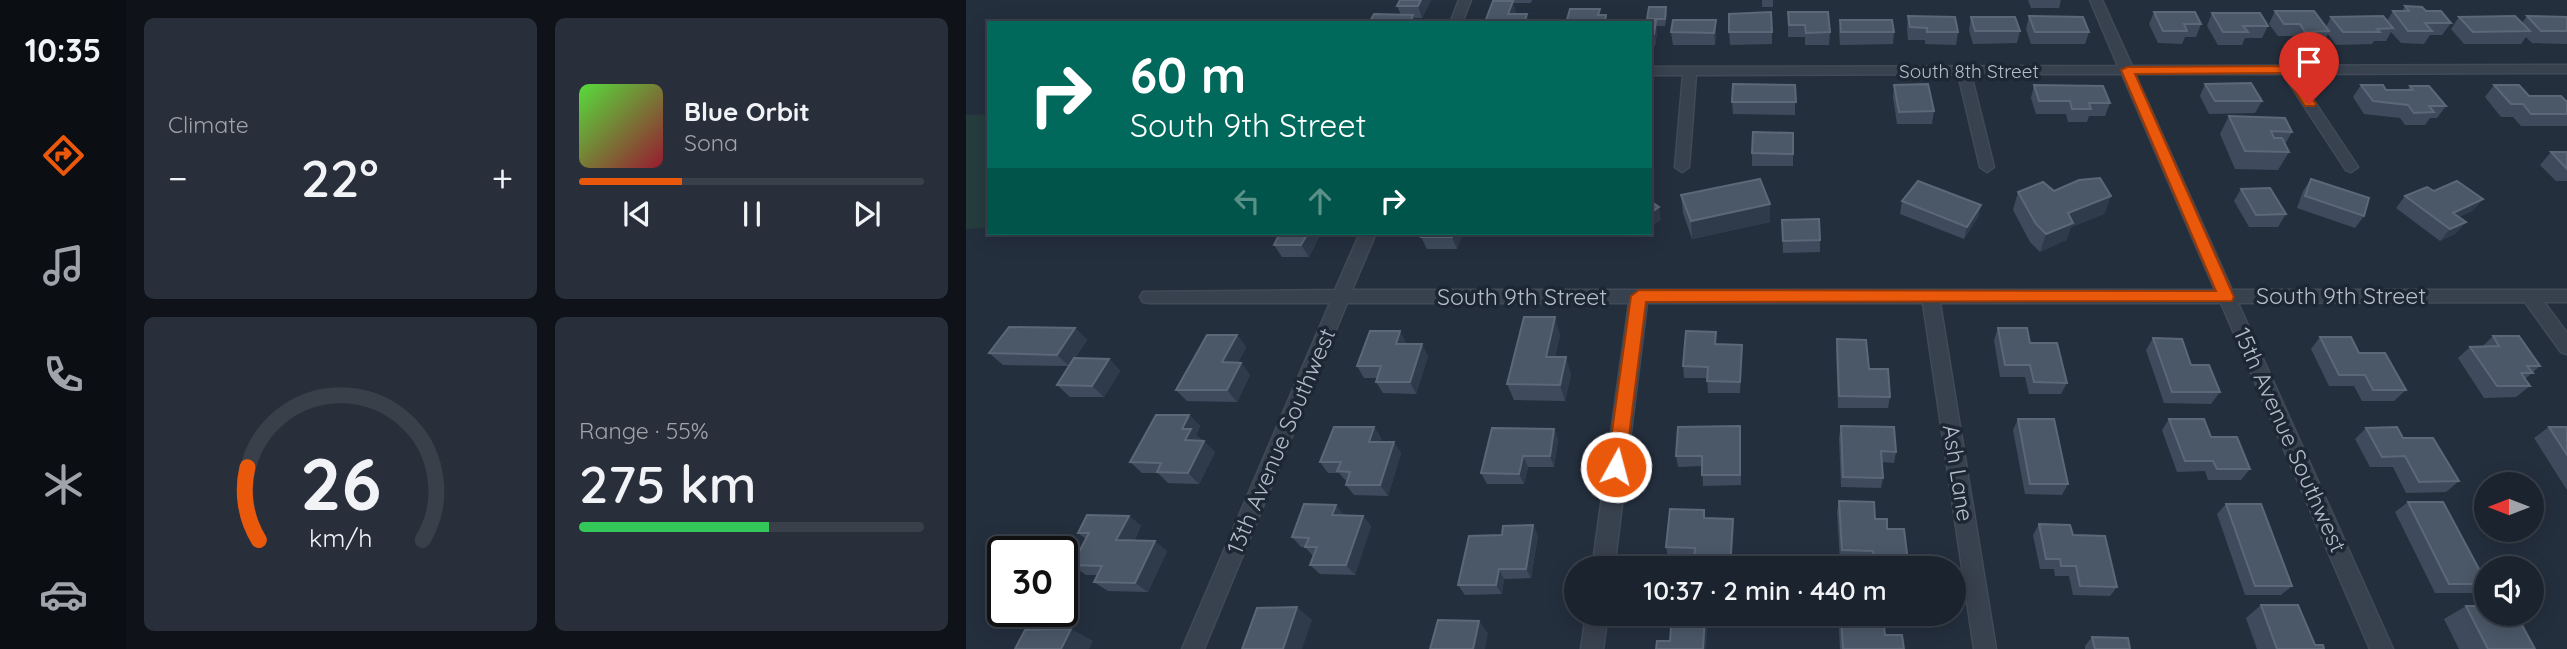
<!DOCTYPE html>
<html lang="en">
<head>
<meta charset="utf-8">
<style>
  :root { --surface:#1b232e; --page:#282f3a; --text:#f1f3f6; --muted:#a0a4aa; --line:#39404a; --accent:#ea580c }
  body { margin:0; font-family:Quicksand,sans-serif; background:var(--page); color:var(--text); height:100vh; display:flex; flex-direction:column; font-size:26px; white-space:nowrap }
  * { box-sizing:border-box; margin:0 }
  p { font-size:23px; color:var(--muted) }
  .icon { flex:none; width:38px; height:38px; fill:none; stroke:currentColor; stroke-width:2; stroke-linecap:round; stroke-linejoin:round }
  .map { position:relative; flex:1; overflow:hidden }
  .side { display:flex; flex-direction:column; gap:18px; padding:18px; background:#0f1319; width:840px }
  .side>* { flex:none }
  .top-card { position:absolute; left:21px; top:21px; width:665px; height:214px; border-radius:0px; box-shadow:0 4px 18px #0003,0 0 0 2px var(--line); background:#00695c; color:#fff; overflow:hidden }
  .needle { width:46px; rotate:270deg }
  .buttons { position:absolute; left:1508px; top:472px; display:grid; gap:14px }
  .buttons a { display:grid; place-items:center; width:70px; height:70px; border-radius:50%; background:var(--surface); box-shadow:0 4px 18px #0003,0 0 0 2px var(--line); font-size:35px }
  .speed { position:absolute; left:21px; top:536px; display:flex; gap:14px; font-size:35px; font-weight:700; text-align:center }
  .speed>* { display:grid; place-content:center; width:91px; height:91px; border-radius:50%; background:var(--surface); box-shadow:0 4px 18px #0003,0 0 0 2px var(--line); line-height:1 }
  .speed .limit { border:4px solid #111; border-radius:10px; background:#fff; color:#111 }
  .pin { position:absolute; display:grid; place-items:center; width:60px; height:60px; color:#fff; margin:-72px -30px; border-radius:50% 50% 50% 0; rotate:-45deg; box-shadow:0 0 7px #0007 }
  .pin .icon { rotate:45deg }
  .me { position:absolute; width:77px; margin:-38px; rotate:7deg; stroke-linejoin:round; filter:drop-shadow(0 0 5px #0008) }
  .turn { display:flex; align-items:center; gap:24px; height:147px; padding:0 28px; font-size:32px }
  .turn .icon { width:91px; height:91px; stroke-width:2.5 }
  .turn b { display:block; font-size:49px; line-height:60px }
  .lanes { display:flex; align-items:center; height:66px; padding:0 28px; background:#0003; justify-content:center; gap:35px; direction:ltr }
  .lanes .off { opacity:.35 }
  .big { font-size:52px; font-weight:600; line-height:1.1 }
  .side .tile { flex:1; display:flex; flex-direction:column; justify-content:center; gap:10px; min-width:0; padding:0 24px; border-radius:10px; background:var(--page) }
  .side .dial { align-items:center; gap:0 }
  .dial svg { height:182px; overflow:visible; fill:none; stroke:var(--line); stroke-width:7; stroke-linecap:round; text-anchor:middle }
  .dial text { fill:var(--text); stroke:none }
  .song { display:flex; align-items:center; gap:21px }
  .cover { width:84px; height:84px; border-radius:10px; background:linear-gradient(135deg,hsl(110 70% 55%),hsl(350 70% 35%)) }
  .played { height:7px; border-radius:4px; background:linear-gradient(90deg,var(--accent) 30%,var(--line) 30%) }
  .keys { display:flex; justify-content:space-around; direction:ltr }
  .heat { display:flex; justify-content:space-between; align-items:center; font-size:38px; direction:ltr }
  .charge { height:10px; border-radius:5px; background:linear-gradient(90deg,#34c759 55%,var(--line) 0) }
  .side .tiles { flex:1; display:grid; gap:18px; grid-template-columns:repeat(2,1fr) }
  .trip { position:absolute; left:598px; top:556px; width:402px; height:70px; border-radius:35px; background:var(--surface); box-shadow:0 4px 18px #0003,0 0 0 2px var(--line); font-weight:600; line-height:70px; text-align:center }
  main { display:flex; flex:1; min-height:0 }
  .menu { display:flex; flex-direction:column; width:126px; justify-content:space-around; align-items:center; background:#0b0e12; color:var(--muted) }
  .menu .icon { width:49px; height:49px }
  .menu .current { color:var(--accent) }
  .menu b { font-size:32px; color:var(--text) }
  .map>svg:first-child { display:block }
  .green { fill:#263c3f }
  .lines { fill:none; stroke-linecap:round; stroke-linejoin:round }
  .street-casing { stroke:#414a57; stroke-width:3 }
  .street { fill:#38414e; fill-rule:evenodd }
  .wall { fill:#3f4b5c }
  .shaded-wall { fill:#2f3b4b }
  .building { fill:#4b5868; stroke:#5c6777; stroke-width:2 }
  .route { fill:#ea580c; stroke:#983908; stroke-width:2 }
  .labels { text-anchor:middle; stroke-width:7; stroke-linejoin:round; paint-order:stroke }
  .far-street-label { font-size:19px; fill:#b4bcc9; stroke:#1d2633 }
  .street-label { font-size:23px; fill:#b4bcc9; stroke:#1d2633 }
</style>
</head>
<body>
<main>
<nav class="menu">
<b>10:35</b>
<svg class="icon current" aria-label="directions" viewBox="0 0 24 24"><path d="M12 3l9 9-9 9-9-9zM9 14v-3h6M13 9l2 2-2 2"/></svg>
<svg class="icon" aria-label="music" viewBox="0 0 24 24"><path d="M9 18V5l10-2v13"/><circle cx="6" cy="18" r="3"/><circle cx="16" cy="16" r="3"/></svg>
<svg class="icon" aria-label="phone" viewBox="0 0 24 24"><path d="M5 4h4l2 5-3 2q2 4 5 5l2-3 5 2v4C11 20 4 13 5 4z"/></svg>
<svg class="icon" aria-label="climate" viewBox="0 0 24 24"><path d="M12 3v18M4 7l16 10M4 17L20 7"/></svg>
<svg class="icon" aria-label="car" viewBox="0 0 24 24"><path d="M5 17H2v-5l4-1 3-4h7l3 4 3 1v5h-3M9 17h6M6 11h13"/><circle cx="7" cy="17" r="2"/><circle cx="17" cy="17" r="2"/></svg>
</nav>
<section class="side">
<div class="tiles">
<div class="tile"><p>Climate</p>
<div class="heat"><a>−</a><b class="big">22°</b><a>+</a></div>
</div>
<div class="tile">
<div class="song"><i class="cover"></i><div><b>Blue Orbit</b><p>Sona</p></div></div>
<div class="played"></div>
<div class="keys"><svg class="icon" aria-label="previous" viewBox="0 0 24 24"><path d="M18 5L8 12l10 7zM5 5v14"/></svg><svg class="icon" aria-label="pause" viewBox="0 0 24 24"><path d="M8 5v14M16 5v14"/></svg><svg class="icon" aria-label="next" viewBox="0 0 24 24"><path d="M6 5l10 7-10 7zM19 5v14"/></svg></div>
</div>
<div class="tile dial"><svg viewBox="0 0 100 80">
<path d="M14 69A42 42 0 1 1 86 69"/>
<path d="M14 69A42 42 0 0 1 9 37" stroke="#ea580c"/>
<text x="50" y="56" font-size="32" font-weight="700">26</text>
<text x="50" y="72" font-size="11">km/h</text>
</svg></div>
<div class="tile"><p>Range · 55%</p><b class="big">275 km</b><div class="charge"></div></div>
</div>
</section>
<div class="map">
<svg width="1601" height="649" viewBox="0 0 1601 649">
  <rect width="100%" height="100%" fill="#242f3e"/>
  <!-- green -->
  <path class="green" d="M23,114V228L0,229V115Z"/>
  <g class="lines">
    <!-- street casing -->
    <g class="street-casing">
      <g id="street">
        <path d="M493,0H505L496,23H484Z"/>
        <path d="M1124,0H1136L1166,66L1601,65V73L1330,74L1392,167L1385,172L1380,170L1317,74H1169L1266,290H1601V302H1578L1601,333V354L1595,352L1559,302L1272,303L1427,649H1404L1255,303H974L1030,649H1008L957,303H681L648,569H626L663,303H381L238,649H216L364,303H183L177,302L174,297L177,292L369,290L394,233H410L386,290H1249L1156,74H1005L1028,167L1021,172L1014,167L992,74L730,75L723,167L716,172L709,167L717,75H684V67L1152,66Z"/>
        <path d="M620,614H642L637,649H615Z"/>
      </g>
    </g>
    <!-- street -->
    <use href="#street" class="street"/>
  </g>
  <!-- wall -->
  <g class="wall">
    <path d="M434,0H465L456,18H449L435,15L431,6Z"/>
    <path d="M533,0H566L565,3H547L550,14L563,23H519Z"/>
    <rect x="796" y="0" width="11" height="7"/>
    <path d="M1062,0H1095L1093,8H1065Z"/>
    <path d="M1439,6L1460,11L1485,23L1476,35H1464L1458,44L1435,43L1425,32L1420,41H1408L1406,44L1370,45L1362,34L1356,44H1333L1327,36H1312L1303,24L1309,11L1360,27L1365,17L1421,21L1427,11H1436Z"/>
    <path d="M683,7L701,13L699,26H690L691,33L689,46H684V23L682,21Z"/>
    <path d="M822,12L864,32L863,45H839V37H822Z"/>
    <path d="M1188,12L1235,24L1230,37H1219L1216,44L1192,43L1183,24Z"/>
    <path d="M1246,13L1302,26L1296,38H1279L1276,45H1252L1241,26Z"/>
    <path d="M942,16L992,32L990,45L959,44V40H942L941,29Z"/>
    <path d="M1063,16L1123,32L1119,44H1065L1060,29Z"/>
    <path d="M1561,16L1601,17V44L1566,43L1560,37L1555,44H1498L1485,29L1493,17L1556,23Z"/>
    <path d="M1005,17L1054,31L1051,43L1007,44L1003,30Z"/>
    <path d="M750,20V33L749,45H707L705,32Z"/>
    <path d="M874,20L928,32L927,44L874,45L873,32Z"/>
    <path d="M763,32H806V44L764,45Z"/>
    <path d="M1239,84L1296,101L1289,113L1243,114L1234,96Z"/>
    <path d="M829,85V115L767,114L766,102Z"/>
    <path d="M928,85L968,111L966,124H931L927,97Z"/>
    <path d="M1068,85L1144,103L1139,116H1123L1121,122H1102L1100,114H1070L1065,98Z"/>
    <path d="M1395,85L1420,90H1441L1444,86L1480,106L1471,118H1464L1459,125H1439L1434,118L1398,114L1387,97Z"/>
    <path d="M1528,85L1563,96L1601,102V126H1555L1547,117H1535L1519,97Z"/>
    <path d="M1263,116L1326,132L1319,144L1323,152L1312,170L1269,169L1254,134Z"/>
    <path d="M827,133V166H786V153Z"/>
    <path d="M1585,152H1601V181H1590L1574,165Z"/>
    <path d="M1345,179L1398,216L1389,228L1331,208L1337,191Z"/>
    <path d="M1275,189L1320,214L1312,227H1283L1268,201Z"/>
    <path d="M1088,191L1145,196L1138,214L1105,227L1100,240L1074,252L1064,242L1047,210L1052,192Z"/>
    <path d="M1468,191L1517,199L1506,211L1493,217L1500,222L1489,234L1474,241L1430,208L1439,196Z"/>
    <path d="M715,195L804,222L726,239L717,213Z"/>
    <path d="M936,201L1015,205L1012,217L998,239L934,214Z"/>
    <path d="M816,220L854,240V252L817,253Z"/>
    <path d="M355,233L343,257H316L308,245Z"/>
    <path d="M447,233H497L491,249H461L455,237L457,233Z"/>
    <path d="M109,328L121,340L109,358L143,359L154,371L138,397H104L91,385L103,366L37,365L23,353Z"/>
    <path d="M1032,328L1064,343L1101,383L1095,394H1063L1059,377H1034L1028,340Z"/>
    <path d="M434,331L440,344L462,356L450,394L417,393L410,382L411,378H398L391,366Z"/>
    <path d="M271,335L280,347L272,363H275L284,375L271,402L221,401L210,390Z"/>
    <path d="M594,335L589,357L605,374L599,401L548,400L541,384Z"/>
    <path d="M1527,336L1574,366L1559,379L1564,386L1550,397L1518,398L1492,358L1504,347H1516Z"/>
    <path d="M1354,337L1393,353L1440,390L1428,401H1396L1388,386H1363L1345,349Z"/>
    <path d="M1187,338L1225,365L1254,392L1245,404L1198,403L1180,350Z"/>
    <path d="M871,339L903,369L924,397L922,408H872L870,351Z"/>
    <path d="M751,344L776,345L774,393H742L741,378H718L717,366Z"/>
    <path d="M223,415L234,426L230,435L249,452L233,484L202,483L192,473H176L164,462Z"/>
    <path d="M1052,419L1102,484L1096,495L1059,494L1047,430Z"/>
    <path d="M1203,419L1245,437L1284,469L1275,480H1242L1239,471L1211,472L1196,430Z"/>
    <path d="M875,426L930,452L928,463L916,462L917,478L915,488L875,487L873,438Z"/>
    <path d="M408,427L415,438L414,442L435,453L422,496L388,495L380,485L381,482L373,473H362L354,462Z"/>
    <path d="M1583,427H1601V490L1568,438Z"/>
    <path d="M1400,428L1437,438L1493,481L1480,492L1440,493L1427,467H1404L1389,439Z"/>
    <path d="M588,429L592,440L588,467H562L558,484H521L515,473Z"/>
    <path d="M775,437V485L737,486L736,466L712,467L710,456Z"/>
    <path d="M873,501L909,519L921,529L942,562L940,569H906L905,560H874L871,512Z"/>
    <path d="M1442,502L1521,584L1506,593H1469L1429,512Z"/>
    <path d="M1260,504L1326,586L1315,595H1279L1251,514Z"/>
    <path d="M378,515L397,516L405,526L389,575L354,574L344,565L347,556L339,547H335L326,537Z"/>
    <path d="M163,516L175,526L168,541L201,551L182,592L142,591L128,582L131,575H120L106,565L120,539L112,533Z"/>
    <path d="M739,518L767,519L768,529L728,558L702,557L700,547Z"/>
    <path d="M1073,524L1107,535L1151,587L1144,596L1107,595L1103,576H1089L1088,569H1074L1067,535Z"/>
    <path d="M572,535L565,578L538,579L536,594L499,595L492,585Z"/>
    <path d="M1295,605L1349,645L1358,649H1291L1280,618Z"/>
    <path d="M1500,606L1569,649H1493L1478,619Z"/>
    <path d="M875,616L919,635L938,649H874L873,629Z"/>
    <path d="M1126,637L1164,649H1119V646Z"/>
  </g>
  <!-- shaded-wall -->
  <g class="shaded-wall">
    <path d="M455,0H465L456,18L452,6Z"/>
    <path d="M547,1L550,13L547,23L542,14Z"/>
    <path d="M561,14L563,23H558Z"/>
    <path d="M447,15L450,23H444Z"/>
    <path d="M750,20V33L749,45L748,33Z"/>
    <path d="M690,21L691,33L689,46L688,34Z"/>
    <path d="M1145,196L1138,214L1105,227L1100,240L1074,252L1080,234L1102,213Z"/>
    <path d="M1517,199L1506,211L1478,224L1487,213Z"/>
    <path d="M804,204V222L726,239L725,221Z"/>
    <path d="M1015,205L1012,217L998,239L1001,227Z"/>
    <path d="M693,207L695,220L684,227V213Z"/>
    <path d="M1500,222L1489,234L1474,241L1484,229Z"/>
    <path d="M342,233H355L343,257L335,245Z"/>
    <path d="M488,233H497L491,249L486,237Z"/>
    <path d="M589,317L594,335L585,374L580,357Z"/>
    <path d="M109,328L121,340L103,366L91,355Z"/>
    <path d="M434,331L440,343L436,356L430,344Z"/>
    <path d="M271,335L280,347L266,374L256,362Z"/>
    <path d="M456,344L462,356L450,394L444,382Z"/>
    <path d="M776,345V356L774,393V382Z"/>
    <path d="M600,357L605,374L599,401L594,385Z"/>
    <path d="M143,359L154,371L138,397L126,386Z"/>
    <path d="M275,363L284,375L271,402L261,390Z"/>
    <path d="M223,415L234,426L230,435L235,440H219L216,429Z"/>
    <path d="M408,427L415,438L410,453L403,442Z"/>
    <path d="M588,429L592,440L588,467L584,456Z"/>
    <path d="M238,441L249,452L233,484L222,473Z"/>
    <path d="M428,442L435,453L422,496L414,485Z"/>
    <path d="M557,456L562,467L558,484L553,474Z"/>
    <path d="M370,505L378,515H366Z"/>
    <path d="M163,516L175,526L163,550L150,540Z"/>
    <path d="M397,516L405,526L389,575L380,565Z"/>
    <path d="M767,519L768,529L765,569H764Z"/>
    <path d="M567,525L572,535L565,578L560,569Z"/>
    <path d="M189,541L201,551L182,592L169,583Z"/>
    <path d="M533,569L538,579L536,594L530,585Z"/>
    <path d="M331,607L346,620L336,649H317Z"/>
    <path d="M739,614H741L742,621L740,649H737Z"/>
    <path d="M513,621L522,633L519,649H507Z"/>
    <path d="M105,629L127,641L123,649H95Z"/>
  </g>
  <!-- building -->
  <g class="building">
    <path d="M434,0H455L452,6H431Z"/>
    <path d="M527,1H547L542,14H561L558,23L519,22Z"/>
    <path d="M1439,6L1456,7L1460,11H1475L1485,23H1459L1466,31H1442L1427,11H1443Z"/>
    <path d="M683,7H700L699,19H681Z"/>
    <path d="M604,9H634L632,15H640L639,23H600Z"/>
    <path d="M1309,11H1348L1363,31L1339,32L1334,24H1318Z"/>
    <path d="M805,12L806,32H763V14Z"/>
    <path d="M822,12H862L864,32L840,33L839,25H823Z"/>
    <path d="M1188,12H1229L1235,24H1218L1221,31H1197Z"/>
    <path d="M1246,13H1294L1302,26H1277L1282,32H1257Z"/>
    <path d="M408,14L447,15L444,23H403Z"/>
    <path d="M942,16L989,17L992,32H961V28L944,27Z"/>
    <path d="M1063,16L1117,17L1123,32H1069Z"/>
    <path d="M1417,16L1427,28L1411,29L1414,32H1377L1365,17Z"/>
    <path d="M1549,16L1564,31L1507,32L1493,17Z"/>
    <path d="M1561,16L1601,17V31H1575Z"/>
    <path d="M1005,17H1049L1054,31H1009Z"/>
    <path d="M654,20L690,21L688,34H684V23H653Z"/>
    <path d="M707,20H750L748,33L705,32Z"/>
    <path d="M874,20H926L928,32H875Z"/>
    <path d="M1285,83L1296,101H1249L1239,84Z"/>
    <path d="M767,84L829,85L830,102H766Z"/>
    <path d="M962,84L968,111L933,112L928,85Z"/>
    <path d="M1068,85L1137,86L1144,103H1123L1125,109H1106L1104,101H1073Z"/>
    <path d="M1395,85H1417L1420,90H1447L1444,86H1463L1480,106H1463L1468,112L1448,113L1442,105L1407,101Z"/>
    <path d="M1528,85H1553L1563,96H1595L1601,102V114H1565L1557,104H1545Z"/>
    <path d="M1263,116L1319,118L1326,132L1305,131L1308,138H1316L1323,152L1279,151Z"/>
    <path d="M787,132L827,133V154L786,153Z"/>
    <path d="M1585,152H1601V169Z"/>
    <path d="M1134,178L1145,196L1102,213L1107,223L1080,234L1070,224L1052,192L1077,182L1088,191L1113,180Z"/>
    <path d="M794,179L804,204L725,221L715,195Z"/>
    <path d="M1345,179L1403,198L1398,216L1339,196Z"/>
    <path d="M952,181L1015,205L1001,227L936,201Z"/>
    <path d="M1491,181L1517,199L1487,213L1500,222L1484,229L1439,196L1461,187L1468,191Z"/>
    <path d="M1304,188L1320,214L1290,215L1275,189Z"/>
    <path d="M684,201L693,207L684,213Z"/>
    <path d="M853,219L854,240L817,241L816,220Z"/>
    <path d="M314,233H342L335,245H308Z"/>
    <path d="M457,233H488L486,237H455Z"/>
    <path d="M558,317H589L580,357H600L594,385L541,384Z"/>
    <path d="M43,327L109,328L91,355L23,353Z"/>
    <path d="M1032,328H1061L1064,343H1091L1101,383L1068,382L1064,365H1039Z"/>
    <path d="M404,331H434L430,344H456L444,382H410L415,366H391Z"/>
    <path d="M720,331L750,332L749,344L776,345L774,382L741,381L742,367L717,366Z"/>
    <path d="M241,335H271L256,362L275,363L261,390H210Z"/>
    <path d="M1527,336H1553L1574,366H1561L1567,373H1555L1564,386H1531L1504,347L1533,346Z"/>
    <path d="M1354,337H1385L1393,353H1419L1440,390H1407L1399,375H1373Z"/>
    <path d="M1187,338L1216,339L1225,365H1243L1254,392H1206Z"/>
    <path d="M871,339L900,340L903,369H922L924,397L873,396Z"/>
    <path d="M108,358L143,359L126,386L91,385Z"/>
    <path d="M190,415H223L216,429H225L219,440L238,441L222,473L191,472L195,463L164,462Z"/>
    <path d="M1052,419H1088L1102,484H1064Z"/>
    <path d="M1203,419H1238L1245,437H1271L1284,469H1251L1247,461H1219Z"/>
    <path d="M774,426V475H736V456H710L712,427Z"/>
    <path d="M875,426L928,427L930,452L915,451L917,478L877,477Z"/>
    <path d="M368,427H408L403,442H428L414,485H380L384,472L371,471L375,462H354Z"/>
    <path d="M1431,427L1437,438H1467L1493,481L1453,482L1439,456L1416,457L1400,428Z"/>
    <path d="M1583,427H1601V455Z"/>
    <path d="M526,428L588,429L584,456H557L553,474L515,473Z"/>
    <path d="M873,501L908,502L909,519H921V529H938L942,562H908L907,551L876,550Z"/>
    <path d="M1442,502H1477L1521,584H1483Z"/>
    <path d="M338,504L370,505L366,515L397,516L380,565H344L351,547H339L343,538L326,537Z"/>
    <path d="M1260,504H1295L1326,586H1289Z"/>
    <path d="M704,509L738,510V518L767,519L764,569H727L729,548L700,547Z"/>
    <path d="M121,515L163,516L150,540L189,541L169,583L128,582L136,566L106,565L123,533H112Z"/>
    <path d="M1073,524L1104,525L1107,535L1139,536L1151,587L1114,586L1110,566H1095L1094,559H1080Z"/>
    <path d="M567,525L560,569H533L530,585H492L503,536L536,535L537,526Z"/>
    <path d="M1295,605H1332L1349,645H1357L1358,649H1311Z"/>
    <path d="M1500,606H1521V614H1550L1569,649H1522Z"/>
    <path d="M331,607L317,649H276L291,608Z"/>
    <path d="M706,614H739L737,649H690L691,641H704Z"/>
    <path d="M875,616L917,617L919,635H936L938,649H877Z"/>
    <path d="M472,620L513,621L507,649H464Z"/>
    <path d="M105,629L95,649H49L59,630Z"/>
    <path d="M1126,637L1162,638L1164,649H1129Z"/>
  </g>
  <!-- route -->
  <path class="route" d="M1321,66L1325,67L1350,104L1348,106H1339L1317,73L1169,74L1268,297L1266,301L680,302L659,467L657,473L650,475L644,473L641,467L665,296L673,290L1250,291L1155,70L1161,67Z"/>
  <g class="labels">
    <!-- far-street labels -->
    <g class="far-street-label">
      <text x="1003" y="78">South 8th Street</text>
    </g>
    <!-- street labels -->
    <g class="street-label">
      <text x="1375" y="304">South 9th Street</text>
      <text x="556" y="305">South 9th Street</text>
      <text transform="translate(1324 440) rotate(66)" y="8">15th Avenue Southwest</text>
      <text transform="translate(315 441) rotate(-67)" y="8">13th Avenue Southwest</text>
      <text transform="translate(992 473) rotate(81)" y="8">Ash Lane</text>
    </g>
  </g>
</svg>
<div class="buttons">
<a><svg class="needle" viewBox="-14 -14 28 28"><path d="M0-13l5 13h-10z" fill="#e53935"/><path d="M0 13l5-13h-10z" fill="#a0a4aa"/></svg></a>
<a><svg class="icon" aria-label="sound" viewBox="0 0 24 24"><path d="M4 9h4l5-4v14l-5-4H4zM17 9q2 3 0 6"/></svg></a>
</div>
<div class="speed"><div class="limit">30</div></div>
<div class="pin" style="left:1343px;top:104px;background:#d93025"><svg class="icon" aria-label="arrive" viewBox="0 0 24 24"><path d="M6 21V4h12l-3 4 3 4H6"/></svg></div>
<svg class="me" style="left:650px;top:467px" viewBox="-20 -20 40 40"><circle r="17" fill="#ea580c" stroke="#fff" stroke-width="3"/><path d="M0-11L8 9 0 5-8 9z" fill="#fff"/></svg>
<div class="trip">10:37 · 2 min · 440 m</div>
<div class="top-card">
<div class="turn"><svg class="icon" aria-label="right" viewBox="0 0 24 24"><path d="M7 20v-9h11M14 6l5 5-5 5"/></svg><div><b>60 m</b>South 9th Street</div></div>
<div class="lanes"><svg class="icon off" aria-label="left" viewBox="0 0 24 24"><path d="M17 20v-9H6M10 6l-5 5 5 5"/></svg><svg class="icon off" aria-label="ahead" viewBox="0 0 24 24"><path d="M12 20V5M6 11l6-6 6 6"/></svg><svg class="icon" aria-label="right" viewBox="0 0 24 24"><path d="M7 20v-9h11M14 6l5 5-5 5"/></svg></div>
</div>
</div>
</main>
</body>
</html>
